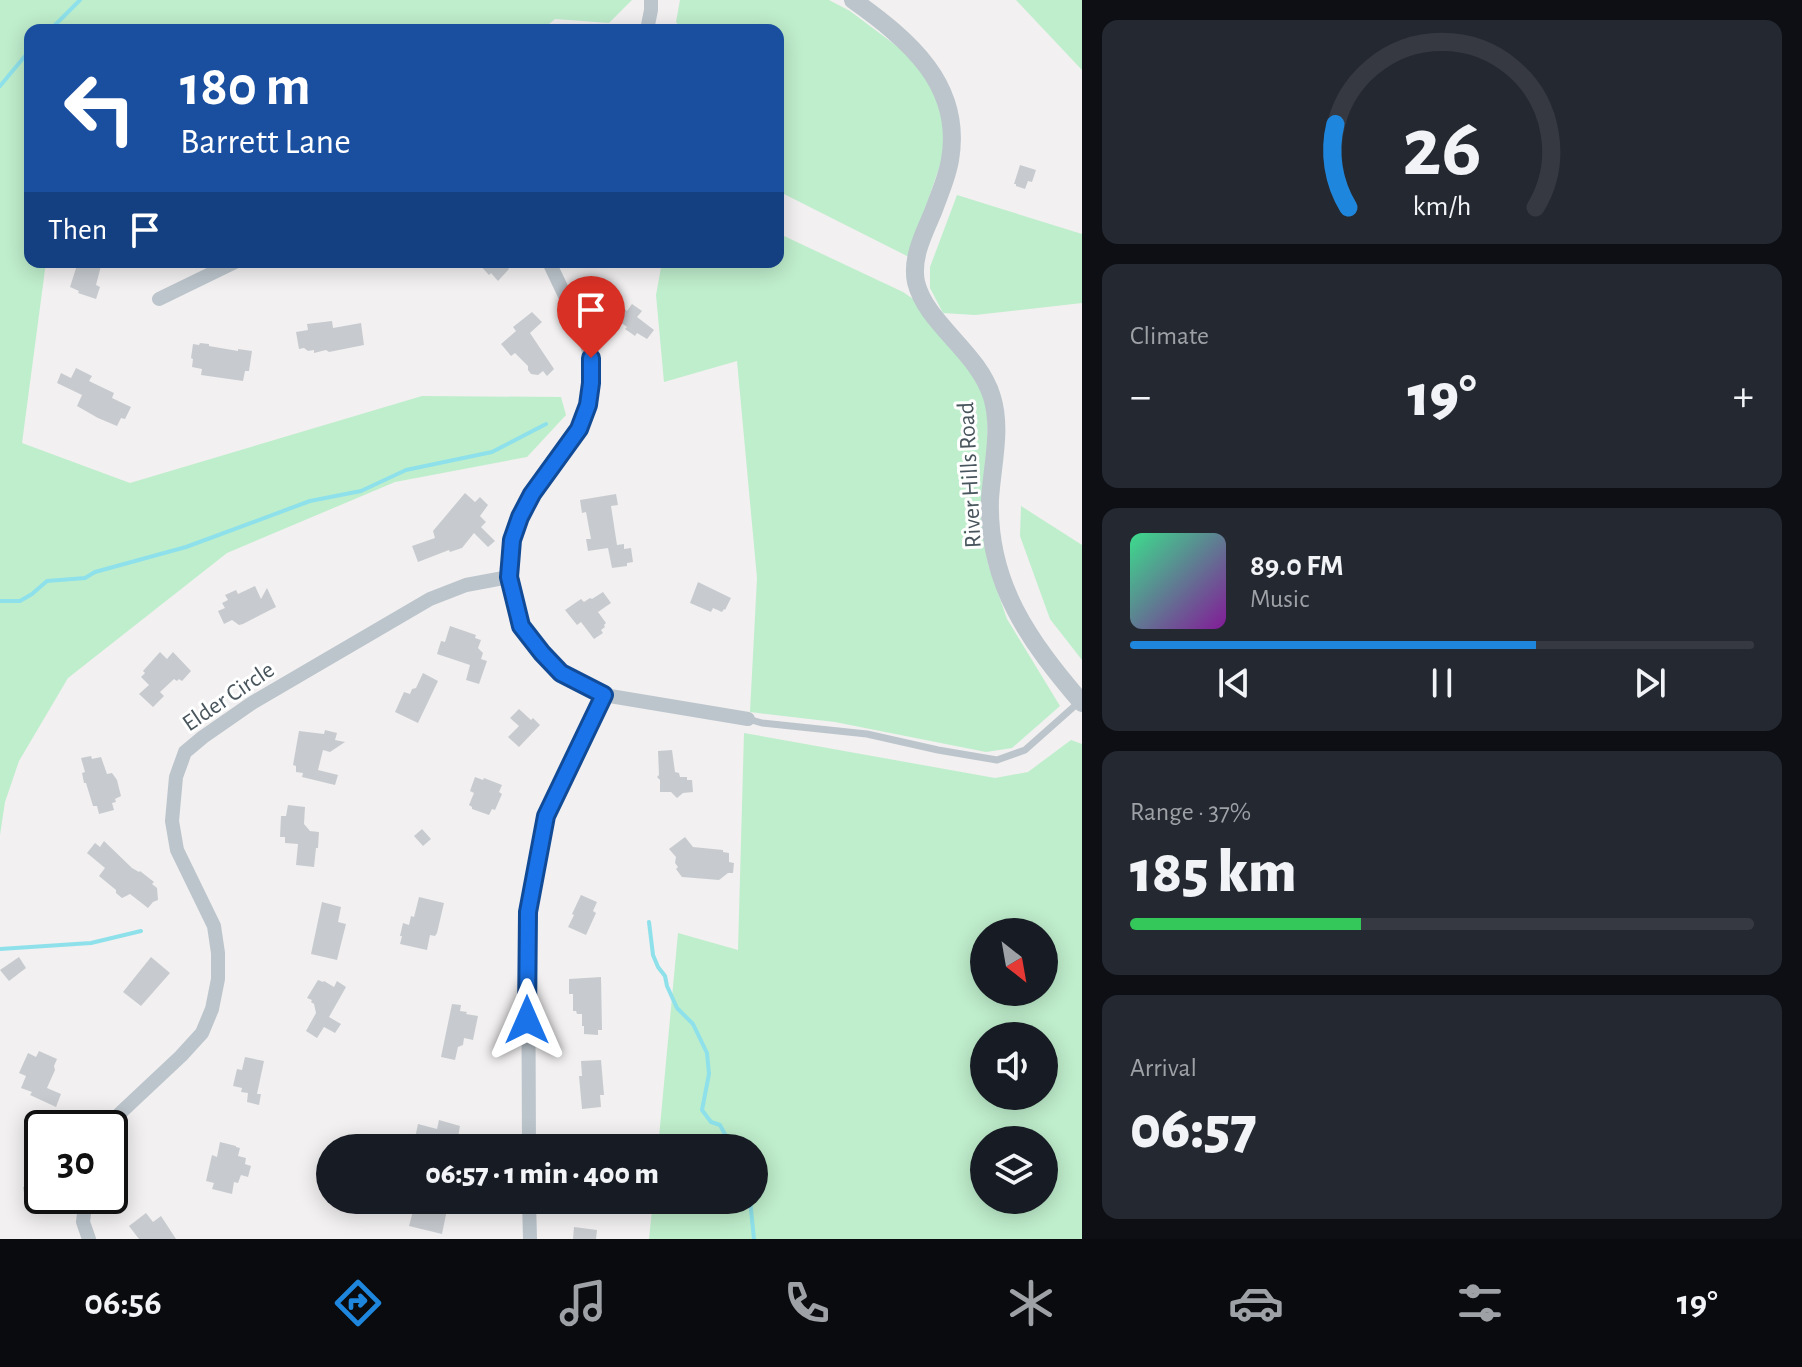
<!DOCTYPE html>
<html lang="en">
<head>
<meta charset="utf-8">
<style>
  :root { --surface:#171b24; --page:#242831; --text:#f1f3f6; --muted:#9ea1a6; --line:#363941; --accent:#1e87dd }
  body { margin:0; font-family:"Alegreya Sans",sans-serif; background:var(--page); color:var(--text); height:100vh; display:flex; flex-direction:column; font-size:30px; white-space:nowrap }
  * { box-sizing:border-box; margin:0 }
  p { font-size:26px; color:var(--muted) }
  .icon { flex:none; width:44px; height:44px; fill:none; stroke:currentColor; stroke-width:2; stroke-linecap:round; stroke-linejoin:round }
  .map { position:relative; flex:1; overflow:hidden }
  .panel { display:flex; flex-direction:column; gap:20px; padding:20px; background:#0d0f14; width:720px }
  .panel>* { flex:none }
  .hud { position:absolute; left:24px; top:24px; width:760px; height:244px; border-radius:16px; box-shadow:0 4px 20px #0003; background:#1a4fa0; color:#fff; overflow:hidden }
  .needle { width:52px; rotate:149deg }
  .tools { position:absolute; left:970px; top:918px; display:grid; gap:16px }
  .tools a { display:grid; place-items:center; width:88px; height:88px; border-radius:50%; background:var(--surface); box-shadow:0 4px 20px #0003; font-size:40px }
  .speed { position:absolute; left:24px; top:1110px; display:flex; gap:16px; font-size:40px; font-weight:700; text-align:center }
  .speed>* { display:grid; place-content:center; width:104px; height:104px; border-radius:50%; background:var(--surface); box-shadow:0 4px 20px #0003; line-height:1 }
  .speed .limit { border:4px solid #111; border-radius:12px; background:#fff; color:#111 }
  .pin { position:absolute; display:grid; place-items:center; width:68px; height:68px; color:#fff; margin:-82px -34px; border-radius:50% 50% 50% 0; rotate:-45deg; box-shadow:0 0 8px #0007 }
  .pin .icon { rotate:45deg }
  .me { position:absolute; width:88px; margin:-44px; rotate:0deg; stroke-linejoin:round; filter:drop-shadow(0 0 6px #0008) }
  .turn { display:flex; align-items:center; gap:28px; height:168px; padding:0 24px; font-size:36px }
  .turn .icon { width:104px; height:104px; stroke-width:2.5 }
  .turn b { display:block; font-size:56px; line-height:68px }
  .then { display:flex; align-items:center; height:76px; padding:0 24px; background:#0003; gap:16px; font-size:30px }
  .big { font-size:60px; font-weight:800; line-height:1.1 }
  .panel .tile { flex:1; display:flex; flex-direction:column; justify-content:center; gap:12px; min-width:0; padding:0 28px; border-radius:16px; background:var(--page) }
  .panel .dial { align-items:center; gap:0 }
  .dial svg { height:208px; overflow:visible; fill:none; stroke:var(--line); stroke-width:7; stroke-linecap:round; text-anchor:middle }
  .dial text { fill:var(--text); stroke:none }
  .song { display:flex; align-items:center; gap:24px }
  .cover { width:96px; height:96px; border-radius:12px; background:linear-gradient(135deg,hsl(150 70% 55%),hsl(290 70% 35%)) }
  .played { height:8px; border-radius:4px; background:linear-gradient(90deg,var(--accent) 65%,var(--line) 65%) }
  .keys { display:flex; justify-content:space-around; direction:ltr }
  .heat { display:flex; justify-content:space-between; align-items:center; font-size:44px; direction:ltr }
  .charge { height:12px; border-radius:6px; background:linear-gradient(90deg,#34c759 37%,var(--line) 0) }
  .trip { position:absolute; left:316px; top:1134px; width:452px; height:80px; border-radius:40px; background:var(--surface); box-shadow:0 4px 20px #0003; font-weight:800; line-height:80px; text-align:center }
  .tab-bar { display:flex; height:128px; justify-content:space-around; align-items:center; background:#090b0e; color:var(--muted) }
  .tab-bar .icon { width:56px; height:56px }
  .tab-bar .current { color:var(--accent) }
  .tab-bar b { font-size:36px; color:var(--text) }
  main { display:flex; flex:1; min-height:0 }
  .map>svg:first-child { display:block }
  .green { fill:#bfeecc; fill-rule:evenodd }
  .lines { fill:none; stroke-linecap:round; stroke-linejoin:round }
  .stream { stroke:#8ee1ea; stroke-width:4 }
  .building { fill:#c7cbcf }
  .service { stroke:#bcc5cc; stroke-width:7 }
  .minor { stroke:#bcc5cc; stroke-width:14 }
  .tertiary { stroke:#bcc5cc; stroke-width:18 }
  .route-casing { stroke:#114b97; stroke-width:20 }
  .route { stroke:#1a73e8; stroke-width:14 }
  .labels { text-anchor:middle; stroke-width:6; stroke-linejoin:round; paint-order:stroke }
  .street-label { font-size:24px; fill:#48555d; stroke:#fff }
</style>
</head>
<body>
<main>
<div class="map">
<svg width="1082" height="1239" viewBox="0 0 1082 1239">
  <rect width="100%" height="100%" fill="#f2f0f0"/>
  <!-- green -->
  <g class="green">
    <path d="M0,0H632L609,23L555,19L542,30H30V262H46L22,443L130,483L422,396L561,397L566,415L527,457L395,482L227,553L68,678L19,761L5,802L0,835Z"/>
    <path d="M680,0H829L850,11L902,50L933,84L946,115L943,156L909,257L778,191V30H682L676,22Z"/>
    <path d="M1016,0H1082V70Z"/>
    <path d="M957,195L1082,234V303L975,315L943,313L930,288V267Z"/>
    <path d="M784,236L903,292L919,303L981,386L987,410L988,450L980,511L988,564L1007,619L1060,706L1012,748L986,752L835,722L750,712L757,578L737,361L664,382L656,295L662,262H778V237Z"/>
    <path d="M1021,506L1082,545V660L1050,619L1020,536Z"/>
    <path d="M744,733L995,778L1028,772L1071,740L1082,744V1239H649L653,1200H754V1148H658L678,933L738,950ZM1044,932V992H984V932ZM1044,1036V1096H984V1036ZM1044,1140V1200H984V1140Z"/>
  </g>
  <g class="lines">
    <!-- stream -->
    <g class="stream">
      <path d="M50,30L80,0"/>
      <path d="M0,86L30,50"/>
      <path d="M0,601H20L32,594L47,581L85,578L95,572L186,547L310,501L361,491L406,470L492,452L546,424"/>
      <path d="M649,922L653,955L658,967L665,976L667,986L677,1008L693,1024L707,1053L709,1074L702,1110L711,1122L720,1125L727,1138L729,1148"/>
      <path d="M0,949L91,943L141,931"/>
      <path d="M750,1200L754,1239"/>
    </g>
  </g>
  <!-- building -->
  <g class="building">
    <path d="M1020,165L1036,170L1032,182L1028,181L1025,189L1016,186V184H1014Z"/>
    <path d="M78,262H102L96,285L100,287L96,299L78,293L79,291L70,287Z"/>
    <path d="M477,262H504L509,269L498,281L491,273L489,275Z"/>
    <path d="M618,304L627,311L632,304L642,311L637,317L654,330L647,339L637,333L635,336L625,329L627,327L611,315Z"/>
    <path d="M532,312L542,322L530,333L554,369L547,376L543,371L538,375L531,374L528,370V366L515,353L511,356L501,344L516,331L513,327Z"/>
    <path d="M332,321L333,328L361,323L364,345L329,352L326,350L314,353V350L308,351L304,348L299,349L296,332L308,330L307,324Z"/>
    <path d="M200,343L209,344V346L238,351V349L252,351L249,371H245L243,381L201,375L202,369L192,367L193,359L191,358L193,344L199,345Z"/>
    <path d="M76,368L92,376L89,381L114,393L112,398L131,407L125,419L121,418L117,426L98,418L77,406L82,395L57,383L61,373L71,378Z"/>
    <path d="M465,493L475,502L480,497L488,505L480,516L486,522L481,527L495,541L488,547L474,533L462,548L450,552L449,550L418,562L412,546L435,538L433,531Z"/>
    <path d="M616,494L618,505L611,506L617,545L624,544V549L631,548L633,562L627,563V566L612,568L608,548L588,551L586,539H591L586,512L582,513L580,500Z"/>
    <path d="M698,582L731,598L725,610L724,609L722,612L713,608L711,612L690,603Z"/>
    <path d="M255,586L261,599L267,588L276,607L243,624L239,625L232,620L224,624L218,611L225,608L222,603L228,600L225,595L236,590L238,594Z"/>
    <path d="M603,592L611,603L598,612L606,623L604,625L605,627L601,630L603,633L594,639L581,622L577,625L565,610L581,599L584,602L590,598L592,599Z"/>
    <path d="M450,626L476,635L475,638L481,640L478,648L483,653L481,659L487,661L479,684L466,680L470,665L437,654L441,641L445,642Z"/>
    <path d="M160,652L167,659L173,652L191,671L182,681L179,679L177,681L174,679L160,692L164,696L153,707L139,694L149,685L141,677L145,673L143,671Z"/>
    <path d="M423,673L438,681L418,723L395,712L404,692L410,694L412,689L416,688Z"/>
    <path d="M519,709L531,720L533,718L540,725L519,747L508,737L519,726L510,718Z"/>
    <path d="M325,730L337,733L335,740L345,742L330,752L323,750L318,770L338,775L335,785L302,777L303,773L296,772V766L293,765L299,731L324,734Z"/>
    <path d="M672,750L675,772L679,773L680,777H687V780H692L693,792L683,793L677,798L671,792H660V780L657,777L659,775L658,751Z"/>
    <path d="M91,756L92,759L101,757L107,774L112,773L117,780L121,796L115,799L116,802L112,803L114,810L99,814L97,806H93L86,783H84L82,773L85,772L81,758Z"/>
    <path d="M475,777L483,780L484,778L502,785L499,792L502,794L495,810L492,809L489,815L472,809V807L469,805L474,793L470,791Z"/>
    <path d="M288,805L305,807L304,824L310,831L319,832L318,848H316L314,867L296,865L298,844L285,843V837H280L281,816H286Z"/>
    <path d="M422,829L431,839L423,846L414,836Z"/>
    <path d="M685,837L693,847L723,850V852L729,853V862L734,863L733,873H728L719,880L682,877L676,869L678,867L675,863L676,857L669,849Z"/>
    <path d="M104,841L132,868L139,872L140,871L154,882L152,884L157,888L158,900L153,902L148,908L130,894L122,898L116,893V890L99,876L105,868L87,853L95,843L100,847Z"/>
    <path d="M581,895L597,902L593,911L596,913L586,935L568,927L574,915L572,914Z"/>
    <path d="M419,897L444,903L437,933L435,936L430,935L427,950L400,944L402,936H400L403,923L409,925L411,916L414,917Z"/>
    <path d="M322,902L341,907L338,922L346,924L337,960L311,954Z"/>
    <path d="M19,957L26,968L9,981L0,970Z"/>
    <path d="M151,957L170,973L141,1006L123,992Z"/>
    <path d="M601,977L602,1030H598V1035L584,1034V1026H582V1014H577L576,1011H573V994H569V979Z"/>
    <path d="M318,980L323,982L324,981L334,987L337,981L346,987L329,1017L341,1024L335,1033L324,1027L317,1038L306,1031L316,1013L314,1004L311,1002L312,1000L307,998Z"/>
    <path d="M452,1004L461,1005L460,1011L467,1012L466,1014L478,1016L473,1040L464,1038L463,1045L458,1047L455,1060L441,1057Z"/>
    <path d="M39,1051L57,1059L54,1066L55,1070L47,1088L61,1094L56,1107L30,1095L32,1092L21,1088L26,1076L19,1073L28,1053L36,1057Z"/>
    <path d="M245,1057L264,1061L257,1094H261L259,1105L247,1102L248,1093L241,1092L242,1088L233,1086L237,1069L242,1070Z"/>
    <path d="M601,1060L604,1095H600L601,1107L582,1109L579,1076H582L581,1061Z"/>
    <path d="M439,1120L460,1126L458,1137H454L452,1148H432L433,1142L415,1138L418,1124L437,1129Z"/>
    <path d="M220,1142L236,1146V1147L240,1148L238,1156L246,1158L245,1164L251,1166L248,1177L241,1175L238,1183L234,1182L232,1194L212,1189L214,1183L206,1181L212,1155L217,1157Z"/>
    <path d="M42,1162V1198L30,1200V1197L25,1198L23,1187L27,1186L25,1165Z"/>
    <path d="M416,1200H449L442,1234L409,1226Z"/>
    <path d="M146,1213L153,1222L161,1216L176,1239H139L129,1226Z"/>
    <path d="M574,1227L597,1230L596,1239H573Z"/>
  </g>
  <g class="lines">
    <!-- service -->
    <path class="service" d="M748,719L762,723L867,734L938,750L997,760L1025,750L1078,703"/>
    <!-- minor -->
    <g class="minor">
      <path d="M647,30L651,10V0"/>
      <path d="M549,262L585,338L591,358V383L588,405L579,429L532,494L520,517L512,540L509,577L521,626L542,653L561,673L604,695L748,719"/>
      <path d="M159,299L235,262"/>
      <path d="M110,1130L116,1117L181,1056L202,1033L212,1009L218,979V953L214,926L177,850L172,821L176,777L185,752L203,737L252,703L430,599L466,585L509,577"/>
      <path d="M529,1148L528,912L546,816L604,695"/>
      <path d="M86,1196L83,1222L89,1239"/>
      <path d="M529,1200L530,1239"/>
    </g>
    <!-- tertiary -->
    <path class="tertiary" d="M853,0C909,40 963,85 950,160C947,178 939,195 933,212C924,233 911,258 916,282C926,324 978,351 992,397C1002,429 992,466 990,499C987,584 1030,642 1082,703"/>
  </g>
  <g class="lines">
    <!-- route casing -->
    <g class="route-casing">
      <path id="route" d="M527,1020L528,912L546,816L604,695L561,673L542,653L521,626L509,577L512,540L520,517L532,494L579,429L588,405L591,383V358"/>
    </g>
    <!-- route -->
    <use href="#route" class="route"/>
  </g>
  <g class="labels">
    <!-- street labels -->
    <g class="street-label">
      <text transform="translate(969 475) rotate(-93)" y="8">River Hills Road</text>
      <text transform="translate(228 696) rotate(-34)" y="8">Elder Circle</text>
    </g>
  </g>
</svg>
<div class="tools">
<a><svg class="needle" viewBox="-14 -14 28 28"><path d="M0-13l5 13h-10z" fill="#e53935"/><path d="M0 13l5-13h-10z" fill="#9ea1a6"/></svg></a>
<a><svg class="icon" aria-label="sound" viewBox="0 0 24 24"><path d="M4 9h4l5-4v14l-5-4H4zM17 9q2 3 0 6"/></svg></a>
<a><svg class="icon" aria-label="layers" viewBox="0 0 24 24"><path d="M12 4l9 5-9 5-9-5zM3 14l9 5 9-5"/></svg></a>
</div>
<div class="speed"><div class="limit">30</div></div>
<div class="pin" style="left:591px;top:358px;background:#d93025"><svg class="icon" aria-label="arrive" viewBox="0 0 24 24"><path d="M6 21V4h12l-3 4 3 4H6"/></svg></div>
<svg class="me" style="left:527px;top:1020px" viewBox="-20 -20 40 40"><path d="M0-17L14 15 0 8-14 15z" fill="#1a73e8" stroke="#fff" stroke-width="4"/></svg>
<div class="trip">06:57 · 1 min · 400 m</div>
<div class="hud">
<div class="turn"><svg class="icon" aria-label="left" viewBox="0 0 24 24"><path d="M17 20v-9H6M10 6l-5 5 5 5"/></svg><div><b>180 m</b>Barrett Lane</div></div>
<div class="then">Then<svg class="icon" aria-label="arrive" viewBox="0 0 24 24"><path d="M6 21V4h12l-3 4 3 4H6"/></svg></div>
</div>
</div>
<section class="panel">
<div class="tile dial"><svg viewBox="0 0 100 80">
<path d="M14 69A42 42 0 1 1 86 69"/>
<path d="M14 69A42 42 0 0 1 9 37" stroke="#1e87dd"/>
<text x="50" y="56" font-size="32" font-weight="700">26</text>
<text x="50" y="72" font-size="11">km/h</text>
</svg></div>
<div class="tile"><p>Climate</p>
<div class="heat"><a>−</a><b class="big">19°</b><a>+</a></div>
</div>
<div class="tile">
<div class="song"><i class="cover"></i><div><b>89.0 FM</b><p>Music</p></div></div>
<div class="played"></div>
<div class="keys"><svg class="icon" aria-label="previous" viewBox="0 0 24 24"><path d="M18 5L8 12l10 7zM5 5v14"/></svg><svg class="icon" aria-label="pause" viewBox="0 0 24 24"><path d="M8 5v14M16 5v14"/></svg><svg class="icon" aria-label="next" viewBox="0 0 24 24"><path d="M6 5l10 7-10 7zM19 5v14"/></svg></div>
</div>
<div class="tile"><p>Range · 37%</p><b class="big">185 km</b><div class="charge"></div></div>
<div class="tile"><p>Arrival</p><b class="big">06:57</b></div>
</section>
</main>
<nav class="tab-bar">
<b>06:56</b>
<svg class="icon current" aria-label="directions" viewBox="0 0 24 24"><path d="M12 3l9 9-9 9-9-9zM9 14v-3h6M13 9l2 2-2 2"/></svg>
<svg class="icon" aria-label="music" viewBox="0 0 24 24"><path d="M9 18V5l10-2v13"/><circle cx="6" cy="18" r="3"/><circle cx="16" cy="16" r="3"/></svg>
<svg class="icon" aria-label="phone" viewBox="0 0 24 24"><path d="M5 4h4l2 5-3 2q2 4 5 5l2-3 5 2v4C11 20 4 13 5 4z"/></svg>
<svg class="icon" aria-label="climate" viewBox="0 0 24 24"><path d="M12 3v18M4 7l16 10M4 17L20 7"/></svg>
<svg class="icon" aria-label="car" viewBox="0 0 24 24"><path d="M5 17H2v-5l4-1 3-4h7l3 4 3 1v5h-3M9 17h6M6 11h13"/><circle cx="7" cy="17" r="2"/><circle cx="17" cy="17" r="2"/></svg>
<svg class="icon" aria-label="filters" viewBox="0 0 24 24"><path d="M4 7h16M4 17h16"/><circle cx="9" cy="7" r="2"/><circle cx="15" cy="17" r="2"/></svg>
<b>19°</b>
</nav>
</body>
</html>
